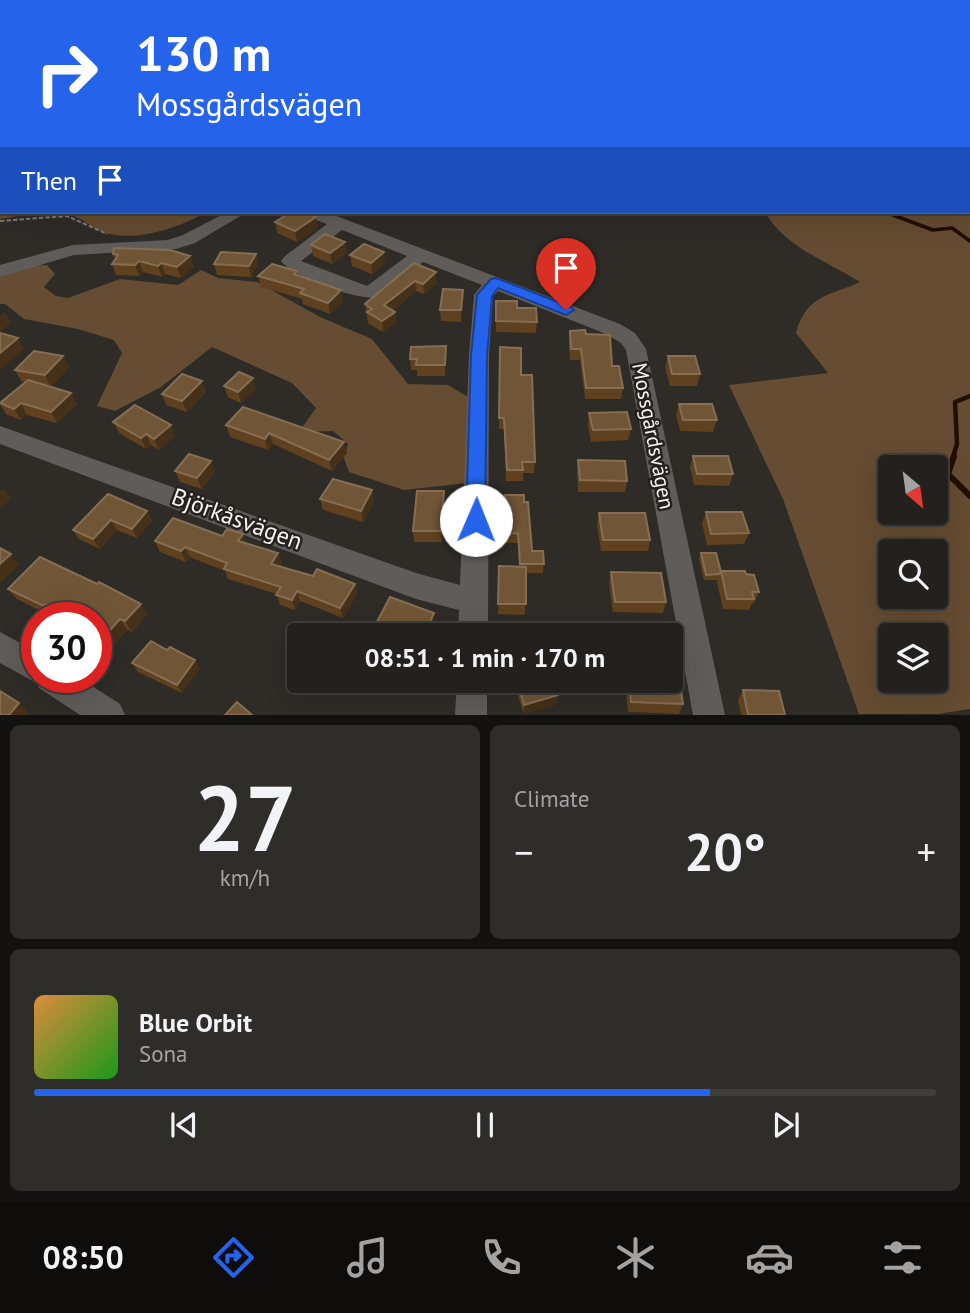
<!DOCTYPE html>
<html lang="en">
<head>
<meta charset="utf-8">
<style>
  :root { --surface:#23201d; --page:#2f2d2a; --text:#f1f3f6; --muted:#a3a3a4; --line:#403e3b; --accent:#2563eb }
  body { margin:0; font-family:"PT Sans",sans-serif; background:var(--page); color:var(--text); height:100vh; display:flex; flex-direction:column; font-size:26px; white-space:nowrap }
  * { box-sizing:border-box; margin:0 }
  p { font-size:23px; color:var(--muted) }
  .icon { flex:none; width:38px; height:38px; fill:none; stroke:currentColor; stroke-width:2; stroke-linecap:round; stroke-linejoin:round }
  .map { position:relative; height:715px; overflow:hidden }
  .drawer { display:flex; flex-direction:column; gap:10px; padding:10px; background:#131210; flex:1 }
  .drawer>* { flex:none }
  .top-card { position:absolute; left:0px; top:0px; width:971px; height:214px; box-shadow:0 7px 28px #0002,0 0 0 2px var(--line); background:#2563eb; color:#fff; overflow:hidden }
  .needle { width:46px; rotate:151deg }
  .fabs { position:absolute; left:878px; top:455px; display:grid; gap:14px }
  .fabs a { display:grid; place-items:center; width:70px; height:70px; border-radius:7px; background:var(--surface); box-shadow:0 7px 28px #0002,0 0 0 2px var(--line); font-size:35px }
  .speed { position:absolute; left:21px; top:602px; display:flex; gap:14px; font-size:35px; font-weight:700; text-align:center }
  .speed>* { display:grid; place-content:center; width:91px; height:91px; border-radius:50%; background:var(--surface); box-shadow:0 7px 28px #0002,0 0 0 2px var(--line); line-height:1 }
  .speed .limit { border:10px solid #d22; background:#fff; color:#111 }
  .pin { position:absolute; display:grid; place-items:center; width:60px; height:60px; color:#fff; margin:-72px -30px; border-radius:50% 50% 50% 0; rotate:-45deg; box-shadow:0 0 7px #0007 }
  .pin .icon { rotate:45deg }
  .me { position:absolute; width:77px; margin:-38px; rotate:1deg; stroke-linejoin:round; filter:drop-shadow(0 0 5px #0008) }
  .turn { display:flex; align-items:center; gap:24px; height:147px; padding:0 21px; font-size:32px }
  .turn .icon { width:91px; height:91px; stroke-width:2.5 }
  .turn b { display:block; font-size:49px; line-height:60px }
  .then { display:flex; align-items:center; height:66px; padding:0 21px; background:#0003; gap:14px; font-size:26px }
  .big { font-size:52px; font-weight:700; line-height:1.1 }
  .drawer .widget { flex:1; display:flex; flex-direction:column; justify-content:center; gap:10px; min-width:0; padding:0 24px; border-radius:10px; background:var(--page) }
  .drawer .dial { align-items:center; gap:0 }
  .dial b { font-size:91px; line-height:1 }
  .song { display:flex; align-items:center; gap:21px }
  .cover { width:84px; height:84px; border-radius:10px; background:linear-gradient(135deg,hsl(30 70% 55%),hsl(120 70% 35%)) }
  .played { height:7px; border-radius:4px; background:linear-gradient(90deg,var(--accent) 75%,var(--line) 75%) }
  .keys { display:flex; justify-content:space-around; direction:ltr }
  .heat { display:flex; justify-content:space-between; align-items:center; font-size:38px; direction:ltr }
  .drawer .tiles { flex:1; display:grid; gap:10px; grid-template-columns:1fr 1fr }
  .widget:last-child { grid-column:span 2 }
  .trip { position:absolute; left:287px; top:623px; width:396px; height:70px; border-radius:7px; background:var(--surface); box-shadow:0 7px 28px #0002,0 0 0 2px var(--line); font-weight:700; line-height:70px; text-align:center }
  .dock { display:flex; height:112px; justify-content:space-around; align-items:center; background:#0e0d0c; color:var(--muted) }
  .dock .icon { width:49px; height:49px }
  .dock .selected { color:var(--accent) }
  .dock b { font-size:32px; color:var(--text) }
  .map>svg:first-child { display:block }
  .green { fill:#654c32; fill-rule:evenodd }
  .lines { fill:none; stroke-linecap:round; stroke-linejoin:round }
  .stream-far2 { stroke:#220e00; stroke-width:3.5 }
  .stream-far1 { stroke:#220e00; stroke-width:4.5 }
  .stream { stroke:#220e00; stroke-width:6 }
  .path-far1 { stroke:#7d7976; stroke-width:2; stroke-dasharray:4.5 2; stroke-linecap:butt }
  .path { stroke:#7d7976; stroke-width:3.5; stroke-dasharray:9 4.5; stroke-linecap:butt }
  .minor { fill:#5f5c5a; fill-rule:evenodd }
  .rail-casing { stroke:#95928f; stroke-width:4.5 }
  .rail { stroke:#25211d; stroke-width:2.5; stroke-dasharray:8; stroke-linecap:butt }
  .wall { fill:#5f411f }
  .shaded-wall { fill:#453019 }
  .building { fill:#705536; stroke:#856e53; stroke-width:2 }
  .route { fill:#2563eb; stroke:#184099; stroke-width:2 }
  .labels { text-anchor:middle; stroke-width:5; stroke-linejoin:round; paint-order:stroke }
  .street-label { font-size:21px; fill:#f7f4f2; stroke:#25211d }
  .near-street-label { font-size:24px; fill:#f7f4f2; stroke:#25211d }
</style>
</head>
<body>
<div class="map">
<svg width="970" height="715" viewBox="0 0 970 715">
  <rect width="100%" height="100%" fill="#2f2b27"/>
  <!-- green -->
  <g class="green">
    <path d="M2,156V212H207C178,228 131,245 99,230C89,226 81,217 70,215C48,210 21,215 0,219Z"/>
    <path d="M970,207V709L938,714H859L783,499L729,385L828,373L796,333C806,295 829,296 860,282C827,261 784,247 765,212H970ZM891,467H936V513H891ZM891,551H936V597H891ZM891,635H936V681H891Z"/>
    <path d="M47,265L55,274L44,287L56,296L68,298L120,279L178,285L201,270L218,278L257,282L320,317L372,339L408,384L448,385L468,397L467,483L404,490L349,472L344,458L348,444L333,431L299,432L316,408L292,383L212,347L161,387L115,411L97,406L122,353L114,340L78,329L24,319L5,304H0V277L28,266Z"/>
  </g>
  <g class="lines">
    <!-- stream-far2 -->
    <path class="stream-far2" d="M885,212L933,230L952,228L970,241"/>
    <!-- stream-far1 -->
    <path class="stream-far1" d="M953,457L957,444L955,402L970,396"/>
    <!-- stream -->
    <path class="stream" d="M954,456L948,474L970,496"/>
    <!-- path-far1 -->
    <g class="path-far1">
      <path d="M472,2L477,0"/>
      <path d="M0,221L67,216L107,234"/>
    </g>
    <!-- path -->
    <path class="path" d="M494,632L599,635"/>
    <!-- minor -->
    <g class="minor">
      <path d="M588,0H599L587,2Z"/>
      <path d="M872,0H887L888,2H873Z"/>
      <path d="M227,212H247L195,243L176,249L74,255L0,277V265L73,245L168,240L183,235Z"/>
      <path d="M303,212H326L620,324L635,333L646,349L725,715H693L626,350L621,343L606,334L498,291L493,296L489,356L488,635H458L459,610L416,599L0,444V426L416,573L460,585L469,356L474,295L482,285L423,262L378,297C359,302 292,276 281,261L284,257L327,224L305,216ZM342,230L407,256L367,286L301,261Z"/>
      <path d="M0,632L37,652V677H78L120,704L125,715H80L39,688L38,684L0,663Z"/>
      <path d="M457,681H487V715H455Z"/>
    </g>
    <!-- rail casing -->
    <g class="rail-casing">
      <path id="rail" d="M495,2L501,0"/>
    </g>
    <!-- rail -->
    <use href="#rail" class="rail"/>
  </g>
  <!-- wall -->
  <g class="wall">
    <path d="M316,217L318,228L297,242L277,233L275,222Z"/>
    <path d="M311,245L347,253L332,264L313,256Z"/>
    <path d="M113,254L190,256L194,267L181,278L165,274L162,277L143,272L139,276L116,275L112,264L115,259Z"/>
    <path d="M256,254L258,265L251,277L217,275L214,264Z"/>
    <path d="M350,255L385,263L372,274L352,266Z"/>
    <path d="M414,263L437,283L424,294L416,291L393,310L396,322L383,332L368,323L365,304Z"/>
    <path d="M297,271L298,275L343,302L330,314L303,304L302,299L261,287L258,276Z"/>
    <path d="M463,301L461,322L441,321L440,310Z"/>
    <path d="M496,301L517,308L537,322L536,333L496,332Z"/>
    <path d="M570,331L586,334L612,366L623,388L621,399H585L580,360H570L569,342Z"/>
    <path d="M446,346L445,376H417V370H411L410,359Z"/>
    <path d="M500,347L521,375L535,462L534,473H523V481H506L504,429H499Z"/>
    <path d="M63,356L69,367L51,387L71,393L77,404L57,423L27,415L21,420L6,414L0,404V402L25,382H22L15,370Z"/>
    <path d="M668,356L700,374L697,386H670L665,367Z"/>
    <path d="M253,378L256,389L241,403L228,397L224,386Z"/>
    <path d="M202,381L206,392L187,412L166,405L162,394Z"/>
    <path d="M679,404L717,420L713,432L680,431L676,415Z"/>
    <path d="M243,407L347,453L332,471L273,444L268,450L230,437L226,425Z"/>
    <path d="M589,413L631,429L628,440L591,442L588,425Z"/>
    <path d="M113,422L175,436L159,450L151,445L146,449L119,433Z"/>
    <path d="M693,456L733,474L729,486L694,485L690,467Z"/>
    <path d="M578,460L627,481L625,492H578L577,472Z"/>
    <path d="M175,471L215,472L202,489L180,482Z"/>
    <path d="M372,490L374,502L363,522L323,510L320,499Z"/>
    <path d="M444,491V502L442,542H414L413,531Z"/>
    <path d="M108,494L152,521L137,538L117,530L100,549L79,539L73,530Z"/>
    <path d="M505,495L532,551L544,564L543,573H526L525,615L498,614L499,566L519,567L518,543H506Z"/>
    <path d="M706,512L749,533L744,544L707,545L702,523Z"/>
    <path d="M599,513L650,540L648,551H601L597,525Z"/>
    <path d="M222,536L247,543L282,563L280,567L313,576L355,584L357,594L343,618L300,601L295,610L280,605L277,594L228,579L225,571L190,557L186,562L160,552L155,541Z"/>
    <path d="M701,553L721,572L746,574L759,592L754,603H752L749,610L723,609L717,582V580H704L699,559Z"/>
    <path d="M611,572L666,602L663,613L613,612L609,583Z"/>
    <path d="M8,589L147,614L132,632L127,630L104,656L96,652V618H59L54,615L52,617L17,599Z"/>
    <path d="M132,663L200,668L182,693L138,672Z"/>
    <path d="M513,681H554L558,695L557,704L524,714Z"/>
    <path d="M625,681H670L683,704L679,714L628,712Z"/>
    <path d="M743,690L785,715H741L738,700Z"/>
  </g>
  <!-- shaded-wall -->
  <g class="shaded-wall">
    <path d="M316,217L318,228L297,242L295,231Z"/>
    <path d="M345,242L347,253L332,264L330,253Z"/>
    <path d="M384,252L385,263L372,274L371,263Z"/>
    <path d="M256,254L258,265L251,277L249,266Z"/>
    <path d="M190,256L194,267L181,278L177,267Z"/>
    <path d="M139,261L143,272L139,276L135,265Z"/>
    <path d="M161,263L165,274L162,277L158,266Z"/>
    <path d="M436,272L437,283L424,294L423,284Z"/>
    <path d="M415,281L416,291L385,316L384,305Z"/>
    <path d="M341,290L343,302L330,314L328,303Z"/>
    <path d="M463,290V301L461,322V310Z"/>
    <path d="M5,312L11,323L0,332V316Z"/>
    <path d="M395,312L396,322L383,332L382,321Z"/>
    <path d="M18,338L24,349L0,370V353Z"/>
    <path d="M63,356L69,367L51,387L45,375Z"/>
    <path d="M253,378L256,389L241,403L238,392Z"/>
    <path d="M202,381L206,392L187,412L182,401Z"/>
    <path d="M71,393L77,404L57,423L51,412Z"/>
    <path d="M21,403L27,415L21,420L14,409Z"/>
    <path d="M171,425L175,436L159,450L154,439Z"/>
    <path d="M269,433L273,444L268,450L265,439Z"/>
    <path d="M146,434L151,445L146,449L141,438Z"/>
    <path d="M344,442L347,453L332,471L329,460Z"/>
    <path d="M211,461L215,472L202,489L197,478Z"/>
    <path d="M4,488L11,499L0,509V491Z"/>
    <path d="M372,490L374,502L363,522L361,511Z"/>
    <path d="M444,491V502L442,542L441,531Z"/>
    <path d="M147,511L152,521L137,538L132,529Z"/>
    <path d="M111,520L117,530L100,549L93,539Z"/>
    <path d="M243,534L247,545L238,541Z"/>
    <path d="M185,547L190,557L186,562L181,551Z"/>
    <path d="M278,553L282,563L275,575L271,564Z"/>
    <path d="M11,554L19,565L0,583V564Z"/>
    <path d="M355,584L357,594L343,618L340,608Z"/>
    <path d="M297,591L300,601L295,610L292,600Z"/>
    <path d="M46,604L54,615L52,617L44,606Z"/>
    <path d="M141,604L147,614L132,632L125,621Z"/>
    <path d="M434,613L435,624L430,635H424Z"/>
    <path d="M120,619L127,630L104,656L96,647Z"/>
    <path d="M195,660L200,668L182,693L177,685Z"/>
    <path d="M558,695L557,704L524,714V705Z"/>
    <path d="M19,703L29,713L27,715H9Z"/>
  </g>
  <!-- building -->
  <g class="building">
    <path d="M291,212H304L316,217L295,231L275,222Z"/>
    <path d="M325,234L345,242L330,253L311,245Z"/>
    <path d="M364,244L384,252L371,263L350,255Z"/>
    <path d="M114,248L170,250L190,256L177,267L161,263L158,266L139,261L135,265L112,264L118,255L113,254Z"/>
    <path d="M221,252L256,254L249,266L214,264Z"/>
    <path d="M414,263L436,272L423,284L415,281L384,305L395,312L382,321L367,312L372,309L365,304Z"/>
    <path d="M272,264L297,271L294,274L341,290L328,303L300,293L304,289L258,276Z"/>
    <path d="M443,289L463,290L461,310H440Z"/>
    <path d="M496,301H517V308H536L537,322L496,321Z"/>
    <path d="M585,330L586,334L610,335L612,366H619L623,388H586L581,349H571L570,331Z"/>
    <path d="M0,333L18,338L0,353Z"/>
    <path d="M446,346L445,365H416L417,359H410L411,347Z"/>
    <path d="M500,347L521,348V375H532L535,462H522L523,470H507L504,418H499Z"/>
    <path d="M34,351L63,356L45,375L15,370Z"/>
    <path d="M668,356H695L700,374H672Z"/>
    <path d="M239,372L253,378L238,392L224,386Z"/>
    <path d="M182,374L202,381L182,401L162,394Z"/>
    <path d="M28,380L71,393L51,412L21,403L14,409L0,403Z"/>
    <path d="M679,404H712L717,420H683Z"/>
    <path d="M135,405L171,425L154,439L146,434L141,438L113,422Z"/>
    <path d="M243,407L344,442L329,460L269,433L265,439L226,425Z"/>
    <path d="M627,412L631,429L593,430L589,413Z"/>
    <path d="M189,454L211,461L197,478L175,471Z"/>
    <path d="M693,456H728L733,474H697Z"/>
    <path d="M578,460L625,461L627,481L580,480Z"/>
    <path d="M333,479L372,490L361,511L320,499Z"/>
    <path d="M417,491H444L441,531H413Z"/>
    <path d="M108,494L147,511L132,529L111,520L93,539L73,530Z"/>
    <path d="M505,495H524V502H528L532,551H543L544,564H520L518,533L507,534Z"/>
    <path d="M706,512H742L749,533L711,534Z"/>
    <path d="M599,513H645L650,540H603Z"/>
    <path d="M173,518L222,536L227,529L243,534L238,541L278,553L271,564L313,576L317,569L355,584L340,608L297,591L292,600L276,595L281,587L224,569L227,563L185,547L181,551L155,541Z"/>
    <path d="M0,548L11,554L0,564Z"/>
    <path d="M701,553H716L721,572L719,574L706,575Z"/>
    <path d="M40,557L97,584L99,582L141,604L125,621L120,619L96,646V618H70L46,604L44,606L8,589Z"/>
    <path d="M499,566L526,567V604H498Z"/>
    <path d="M721,571H745L746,574L754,575L759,592H752L754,599H727Z"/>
    <path d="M611,572L661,573L666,602H615Z"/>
    <path d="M390,597L434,613L424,635H416L406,631L404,635H370Z"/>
    <path d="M151,641L167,650L170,647L195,660L177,685L132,663Z"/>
    <path d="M670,669L678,670L683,704L631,702L629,681H670Z"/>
    <path d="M517,681H554L558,695L524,705Z"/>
    <path d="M743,690L779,691L785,715H748Z"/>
    <path d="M0,691L19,703L9,715H0Z"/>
    <path d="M237,702L252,715H225Z"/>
  </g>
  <!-- route -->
  <path class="route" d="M496,278L571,307L574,310L566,315L561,313L498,288L492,296L487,356L485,520L483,525L476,528L469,525L466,520L471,356L477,295L491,279Z"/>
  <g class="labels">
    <!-- street labels -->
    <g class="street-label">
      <text transform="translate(653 436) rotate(79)" y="7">Mossgårdsvägen</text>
    </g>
    <!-- near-street labels -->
    <g class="near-street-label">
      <text transform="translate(237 519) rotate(20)" y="8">Björkåsvägen</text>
    </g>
  </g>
</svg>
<div class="fabs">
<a><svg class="needle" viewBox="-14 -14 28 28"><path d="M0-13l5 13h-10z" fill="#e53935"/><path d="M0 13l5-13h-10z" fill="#a3a3a4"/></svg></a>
<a><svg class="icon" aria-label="search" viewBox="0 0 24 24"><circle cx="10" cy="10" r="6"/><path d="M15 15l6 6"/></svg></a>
<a><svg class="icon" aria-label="layers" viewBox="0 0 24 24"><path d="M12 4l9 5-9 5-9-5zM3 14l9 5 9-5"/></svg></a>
</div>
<div class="speed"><div class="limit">30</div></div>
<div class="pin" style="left:566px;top:310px;background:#d93025"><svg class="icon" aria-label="arrive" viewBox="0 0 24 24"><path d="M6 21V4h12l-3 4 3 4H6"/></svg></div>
<svg class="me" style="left:476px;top:520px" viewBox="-20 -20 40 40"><circle r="19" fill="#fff"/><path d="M0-13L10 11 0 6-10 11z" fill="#2563eb"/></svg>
<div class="trip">08:51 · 1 min · 170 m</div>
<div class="top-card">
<div class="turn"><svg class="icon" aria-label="right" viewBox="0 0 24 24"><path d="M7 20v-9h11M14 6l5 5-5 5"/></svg><div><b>130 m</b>Mossgårdsvägen</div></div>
<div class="then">Then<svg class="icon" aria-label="arrive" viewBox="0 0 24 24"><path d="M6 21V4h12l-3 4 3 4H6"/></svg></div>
</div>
</div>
<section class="drawer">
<div class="tiles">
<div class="widget dial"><b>27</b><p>km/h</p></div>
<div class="widget"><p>Climate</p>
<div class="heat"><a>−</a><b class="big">20°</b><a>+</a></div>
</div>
<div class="widget">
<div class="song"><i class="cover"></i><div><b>Blue Orbit</b><p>Sona</p></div></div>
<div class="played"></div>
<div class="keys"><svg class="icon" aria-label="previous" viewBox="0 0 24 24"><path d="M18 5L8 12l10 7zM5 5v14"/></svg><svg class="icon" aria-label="pause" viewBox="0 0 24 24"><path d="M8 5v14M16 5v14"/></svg><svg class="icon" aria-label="next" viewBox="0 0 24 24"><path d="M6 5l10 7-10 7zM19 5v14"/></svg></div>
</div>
</div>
</section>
<nav class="dock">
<b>08:50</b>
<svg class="icon selected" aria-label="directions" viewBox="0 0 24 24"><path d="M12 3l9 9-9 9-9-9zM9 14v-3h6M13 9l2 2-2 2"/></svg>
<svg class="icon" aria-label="music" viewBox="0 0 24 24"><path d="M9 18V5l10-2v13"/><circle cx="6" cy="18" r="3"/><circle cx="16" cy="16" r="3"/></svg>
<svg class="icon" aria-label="phone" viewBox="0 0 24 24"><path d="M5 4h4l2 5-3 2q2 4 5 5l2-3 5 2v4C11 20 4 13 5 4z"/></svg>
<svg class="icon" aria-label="climate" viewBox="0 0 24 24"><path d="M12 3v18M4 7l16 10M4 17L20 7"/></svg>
<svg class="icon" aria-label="car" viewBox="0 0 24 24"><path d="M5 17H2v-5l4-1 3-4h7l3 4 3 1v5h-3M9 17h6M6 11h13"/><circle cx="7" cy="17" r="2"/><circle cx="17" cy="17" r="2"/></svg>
<svg class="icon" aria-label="filters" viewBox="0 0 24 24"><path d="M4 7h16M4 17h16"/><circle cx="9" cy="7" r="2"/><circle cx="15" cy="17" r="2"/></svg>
</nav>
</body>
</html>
